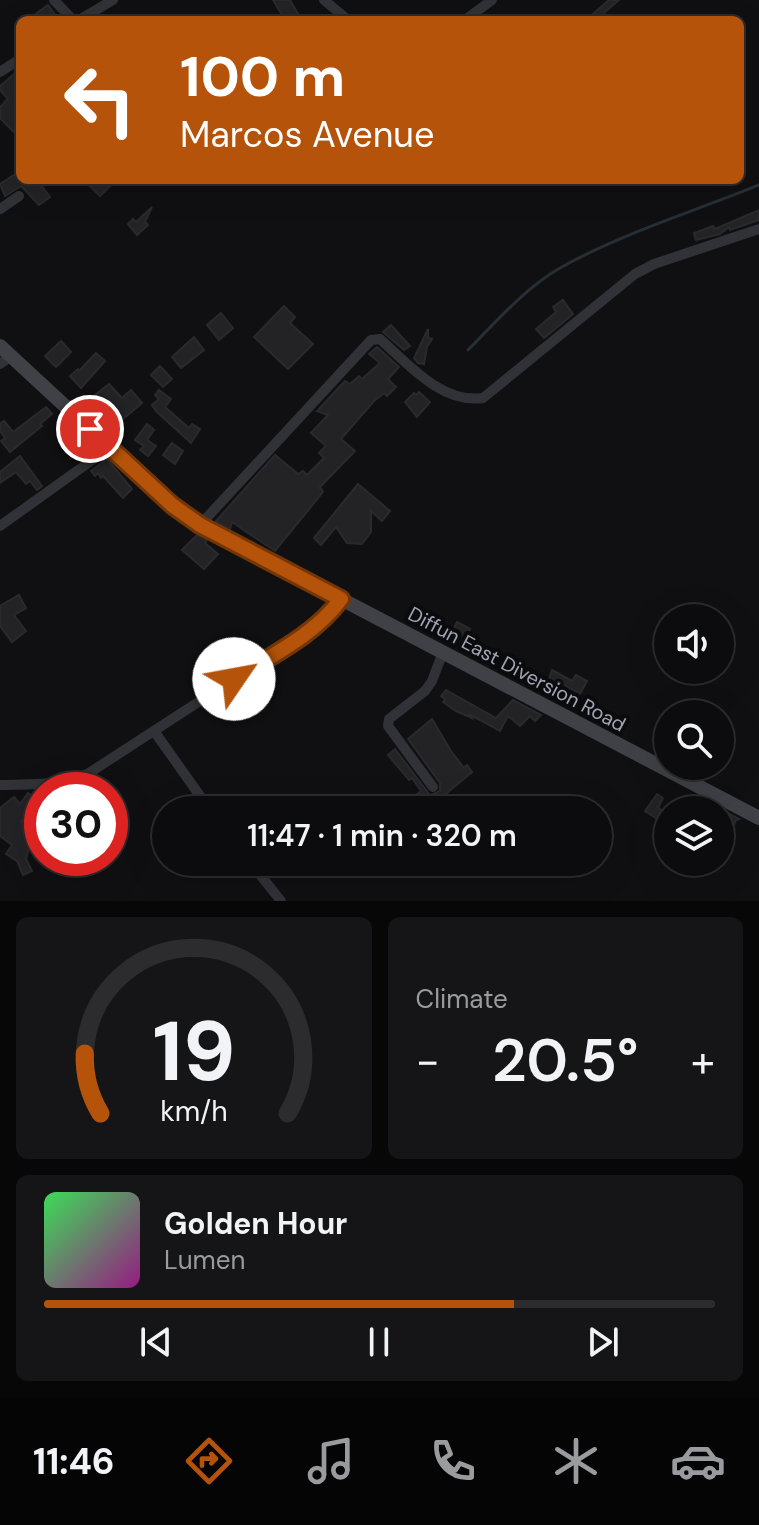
<!DOCTYPE html>
<html lang="en">
<head>
<meta charset="utf-8">
<style>
  :root { --surface:#0c0c0e; --page:#151517; --text:#f1f3f6; --muted:#9a9b9e; --line:#2c2c2e; --accent:#b45309 }
  body { margin:0; font-family:"DM Sans",sans-serif; background:var(--page); color:var(--text); height:100vh; display:flex; flex-direction:column; font-size:30px; white-space:nowrap }
  * { box-sizing:border-box; margin:0 }
  p { font-size:26px; color:var(--muted) }
  .icon { flex:none; width:44px; height:44px; fill:none; stroke:currentColor; stroke-width:2; stroke-linecap:round; stroke-linejoin:round }
  .map { position:relative; height:901px; overflow:hidden }
  .drawer { display:flex; flex-direction:column; gap:16px; padding:16px; background:#070708; flex:1 }
  .drawer>* { flex:none }
  .hud { position:absolute; left:16px; top:16px; width:728px; height:168px; border-radius:12px; box-shadow:0 8px 32px #0002,0 0 0 2px var(--line); background:#b45309; color:#fff; overflow:hidden }
  .controls { position:absolute; left:654px; top:604px; display:grid; gap:16px }
  .controls a { display:grid; place-items:center; width:80px; height:80px; border-radius:50%; background:var(--surface); box-shadow:0 8px 32px #0002,0 0 0 2px var(--line); font-size:40px }
  .speed { position:absolute; left:24px; top:772px; display:flex; gap:16px; font-size:40px; font-weight:700; text-align:center }
  .speed>* { display:grid; place-content:center; width:104px; height:104px; border-radius:50%; background:var(--surface); box-shadow:0 8px 32px #0002,0 0 0 2px var(--line); line-height:1 }
  .speed .limit { border:12px solid #d22; background:#fff; color:#111 }
  .pin { position:absolute; display:grid; place-items:center; width:68px; height:68px; color:#fff; margin:-34px; border:4px solid #fff; border-radius:50%; box-shadow:0 2px 8px #0007 }
  .me { position:absolute; width:88px; margin:-44px; rotate:57deg; stroke-linejoin:round; filter:drop-shadow(0 0 6px #0008) }
  .turn { display:flex; align-items:center; gap:28px; height:168px; padding:0 32px; font-size:36px }
  .turn .icon { width:104px; height:104px; stroke-width:2.5 }
  .turn b { display:block; font-size:56px; line-height:68px }
  .big { font-size:60px; font-weight:600; line-height:1.1 }
  .drawer .card { flex:1; display:flex; flex-direction:column; justify-content:center; gap:12px; min-width:0; padding:0 28px; border-radius:12px; background:var(--page) }
  .drawer .dial { align-items:center; gap:0 }
  .dial svg { height:208px; overflow:visible; fill:none; stroke:var(--line); stroke-width:7; stroke-linecap:round; text-anchor:middle }
  .dial text { fill:var(--text); stroke:none }
  .song { display:flex; align-items:center; gap:24px }
  .cover { width:96px; height:96px; border-radius:12px; background:linear-gradient(135deg,hsl(130 70% 55%),hsl(310 70% 35%)) }
  .played { height:8px; border-radius:4px; background:linear-gradient(90deg,var(--accent) 70%,var(--line) 70%) }
  .keys { display:flex; justify-content:space-around; direction:ltr }
  .heat { display:flex; justify-content:space-between; align-items:center; font-size:44px; direction:ltr }
  .drawer .tiles { flex:1; display:grid; gap:16px; grid-template-columns:1fr 1fr }
  .card:last-child { grid-column:span 2 }
  .trip { position:absolute; left:152px; top:796px; width:460px; height:80px; border-radius:40px; background:var(--surface); box-shadow:0 8px 32px #0002,0 0 0 2px var(--line); font-weight:600; line-height:80px; text-align:center }
  .tabs { display:flex; height:128px; justify-content:space-around; align-items:center; background:#050506; color:var(--muted) }
  .tabs .icon { width:56px; height:56px }
  .tabs .on { color:var(--accent) }
  .tabs b { font-size:36px; color:var(--text) }
  .map>svg:first-child { display:block }
  .lines { fill:none; stroke-linecap:round; stroke-linejoin:round }
  .stream { stroke:#262e36; stroke-width:3 }
  .building { fill:#232326; stroke:#2a2a2e; stroke-width:2 }
  .street { stroke:#313237; stroke-width:10 }
  .secondary { stroke:#3f4147; stroke-width:14 }
  .route-casing { stroke:#753606; stroke-width:20 }
  .route { stroke:#b45309; stroke-width:14 }
  .labels { text-anchor:middle; stroke-width:8; stroke-linejoin:round; paint-order:stroke }
  .street-label { font-size:20px; fill:#a0a5b4; stroke:#0b0b0d }
</style>
</head>
<body>
<div class="map">
<svg width="759" height="901" viewBox="0 0 759 901">
  <rect width="100%" height="100%" fill="#101012"/>
  <g class="lines">
    <!-- stream -->
    <path class="stream" d="M468,350C496,322 525,288 560,268C622,233 693,212 759,185"/>
  </g>
  <!-- building -->
  <g class="building">
    <path d="M273,0H290L298,14L285,20Z"/>
    <path d="M609,0H619L605,12L604,15L608,20H586Z"/>
    <path d="M48,5L59,20H29L38,12Z"/>
    <path d="M20,69V126L14,132L0,118V107L8,99L0,90V86Z"/>
    <path d="M20,171V180H37L50,197L39,205L21,186L5,196L0,184Z"/>
    <path d="M84,180H116L100,196Z"/>
    <path d="M152,207L145,222L148,225L137,235L128,224L133,219L136,222Z"/>
    <path d="M759,210V220L730,230L729,227L720,234L696,240L694,233L713,226L715,229Z"/>
    <path d="M563,300L573,314L544,338L536,329L556,312L553,307Z"/>
    <path d="M284,306L295,317L290,323L313,344L288,369L254,337Z"/>
    <path d="M221,313L233,328L219,340L207,325Z"/>
    <path d="M391,325L410,346L404,350L383,332Z"/>
    <path d="M428,329V338L432,339L427,347L424,364L418,363L414,358Z"/>
    <path d="M194,337L204,350L181,368L172,357Z"/>
    <path d="M61,341L71,352L56,367L45,356Z"/>
    <path d="M377,347L399,367L388,379L396,387L387,396L384,393L374,401L341,439L355,451L320,487L323,492L275,551L232,522L230,529L216,521L275,455L298,474L303,471L307,475L324,458L319,453L326,446L311,433L328,415L317,411L345,381L350,384L359,376L362,379L380,363L369,354Z"/>
    <path d="M96,353L105,361L81,388L70,376L78,369L79,371Z"/>
    <path d="M160,366L172,379L163,387L151,375Z"/>
    <path d="M109,384L122,398L131,390L142,403L116,425L111,419L114,416L105,405L91,416L83,409L93,400L91,398Z"/>
    <path d="M159,390L171,399L165,407L189,428L192,424L200,429L191,443L156,411L152,405L159,399L155,395Z"/>
    <path d="M419,392L430,402L417,417L405,402L414,393L416,395Z"/>
    <path d="M46,407L52,414L40,424L42,426L10,452L1,441L5,438L0,431V424L4,421L13,432Z"/>
    <path d="M147,424L154,430L147,440L156,446L148,456L140,450L144,446L135,440Z"/>
    <path d="M75,429L93,446L81,457L68,443L73,438L70,434Z"/>
    <path d="M172,443L183,451L175,464L163,455Z"/>
    <path d="M20,456L42,486L37,490L30,481L26,484L16,472L0,483V472Z"/>
    <path d="M107,459L132,489L123,498L103,476L101,478L98,473L95,476L91,471Z"/>
    <path d="M358,484L390,511L382,521L371,511V532L362,544L347,543L336,527L321,545L314,538Z"/>
    <path d="M197,535L207,540L205,543L218,554L204,569L182,550Z"/>
    <path d="M19,595L26,608L14,615L26,631L12,642L0,626V606Z"/>
    <path d="M457,622L470,629L462,643L450,636Z"/>
    <path d="M552,670L572,681L576,675L587,681L580,694L560,683L556,684L552,691L546,688Z"/>
    <path d="M446,690L496,718L513,700L541,715L535,721L530,716L520,726L508,716L500,731L469,714L472,718L456,711L443,702L445,699L441,696Z"/>
    <path d="M432,719L451,751L464,768L467,765L472,772L436,802L431,795L440,791V783L408,739Z"/>
    <path d="M395,749L429,794L422,799L417,794L421,791L412,778L409,780L388,755Z"/>
    <path d="M28,793L36,799L21,822L34,829L26,859L32,871L23,875L17,861L6,854L12,845L0,836V808L14,797L20,804Z"/>
    <path d="M657,794L663,798L658,808L663,811L657,819L645,811Z"/>
    <path d="M722,810L739,819L736,820L720,856Z"/>
  </g>
  <g class="lines">
    <!-- street -->
    <g class="street">
      <path d="M54,0L73,20"/>
      <path d="M324,0L348,20"/>
      <path d="M79,20L113,0"/>
      <path d="M465,20L492,0"/>
      <path d="M0,72L20,59"/>
      <path d="M0,209L19,196"/>
      <path d="M0,364L11,356"/>
      <path d="M200,525L371,340L380,339C408,364 442,404 483,398L635,274L654,264L759,229"/>
      <path d="M0,526L109,448"/>
      <path d="M154,731L210,810"/>
      <path d="M0,785C31,784 61,786 89,773L314,627L330,614L341,599"/>
      <path d="M433,787L388,726L389,719L425,691L432,681L443,652"/>
      <path d="M250,862L281,901"/>
    </g>
    <!-- secondary -->
    <path class="secondary" d="M0,346L172,505L200,525L759,818"/>
  </g>
  <g class="lines">
    <!-- route casing -->
    <g class="route-casing">
      <path id="route" d="M90,429L172,505L200,525L341,599C315,635 270,656 234,679"/>
    </g>
    <!-- route -->
    <use href="#route" class="route"/>
  </g>
  <g class="labels">
    <!-- street labels -->
    <g class="street-label">
      <text transform="translate(517 669) rotate(28)" y="7">Diffun East Diversion Road</text>
    </g>
  </g>
</svg>
<div class="controls">
<a><svg class="icon" aria-label="sound" viewBox="0 0 24 24"><path d="M4 9h4l5-4v14l-5-4H4zM17 9q2 3 0 6"/></svg></a>
<a><svg class="icon" aria-label="search" viewBox="0 0 24 24"><circle cx="10" cy="10" r="6"/><path d="M15 15l6 6"/></svg></a>
<a><svg class="icon" aria-label="layers" viewBox="0 0 24 24"><path d="M12 4l9 5-9 5-9-5zM3 14l9 5 9-5"/></svg></a>
</div>
<div class="speed"><div class="limit">30</div></div>
<div class="pin" style="left:90px;top:429px;background:#d93025"><svg class="icon" aria-label="arrive" viewBox="0 0 24 24"><path d="M6 21V4h12l-3 4 3 4H6"/></svg></div>
<svg class="me" style="left:234px;top:679px" viewBox="-20 -20 40 40"><circle r="19" fill="#fff"/><path d="M0-13L10 11 0 6-10 11z" fill="#b45309"/></svg>
<div class="trip">11:47 · 1 min · 320 m</div>
<div class="hud">
<div class="turn"><svg class="icon" aria-label="left" viewBox="0 0 24 24"><path d="M17 20v-9H6M10 6l-5 5 5 5"/></svg><div><b>100 m</b>Marcos Avenue</div></div>
</div>
</div>
<section class="drawer">
<div class="tiles">
<div class="card dial"><svg viewBox="0 0 100 80">
<path d="M14 69A42 42 0 1 1 86 69"/>
<path d="M14 69A42 42 0 0 1 8 46" stroke="#b45309"/>
<text x="50" y="56" font-size="32" font-weight="700">19</text>
<text x="50" y="72" font-size="11">km/h</text>
</svg></div>
<div class="card"><p>Climate</p>
<div class="heat"><a>−</a><b class="big">20.5°</b><a>+</a></div>
</div>
<div class="card">
<div class="song"><i class="cover"></i><div><b>Golden Hour</b><p>Lumen</p></div></div>
<div class="played"></div>
<div class="keys"><svg class="icon" aria-label="previous" viewBox="0 0 24 24"><path d="M18 5L8 12l10 7zM5 5v14"/></svg><svg class="icon" aria-label="pause" viewBox="0 0 24 24"><path d="M8 5v14M16 5v14"/></svg><svg class="icon" aria-label="next" viewBox="0 0 24 24"><path d="M6 5l10 7-10 7zM19 5v14"/></svg></div>
</div>
</div>
</section>
<nav class="tabs">
<b>11:46</b>
<svg class="icon on" aria-label="directions" viewBox="0 0 24 24"><path d="M12 3l9 9-9 9-9-9zM9 14v-3h6M13 9l2 2-2 2"/></svg>
<svg class="icon" aria-label="music" viewBox="0 0 24 24"><path d="M9 18V5l10-2v13"/><circle cx="6" cy="18" r="3"/><circle cx="16" cy="16" r="3"/></svg>
<svg class="icon" aria-label="phone" viewBox="0 0 24 24"><path d="M5 4h4l2 5-3 2q2 4 5 5l2-3 5 2v4C11 20 4 13 5 4z"/></svg>
<svg class="icon" aria-label="climate" viewBox="0 0 24 24"><path d="M12 3v18M4 7l16 10M4 17L20 7"/></svg>
<svg class="icon" aria-label="car" viewBox="0 0 24 24"><path d="M5 17H2v-5l4-1 3-4h7l3 4 3 1v5h-3M9 17h6M6 11h13"/><circle cx="7" cy="17" r="2"/><circle cx="17" cy="17" r="2"/></svg>
</nav>
</body>
</html>
